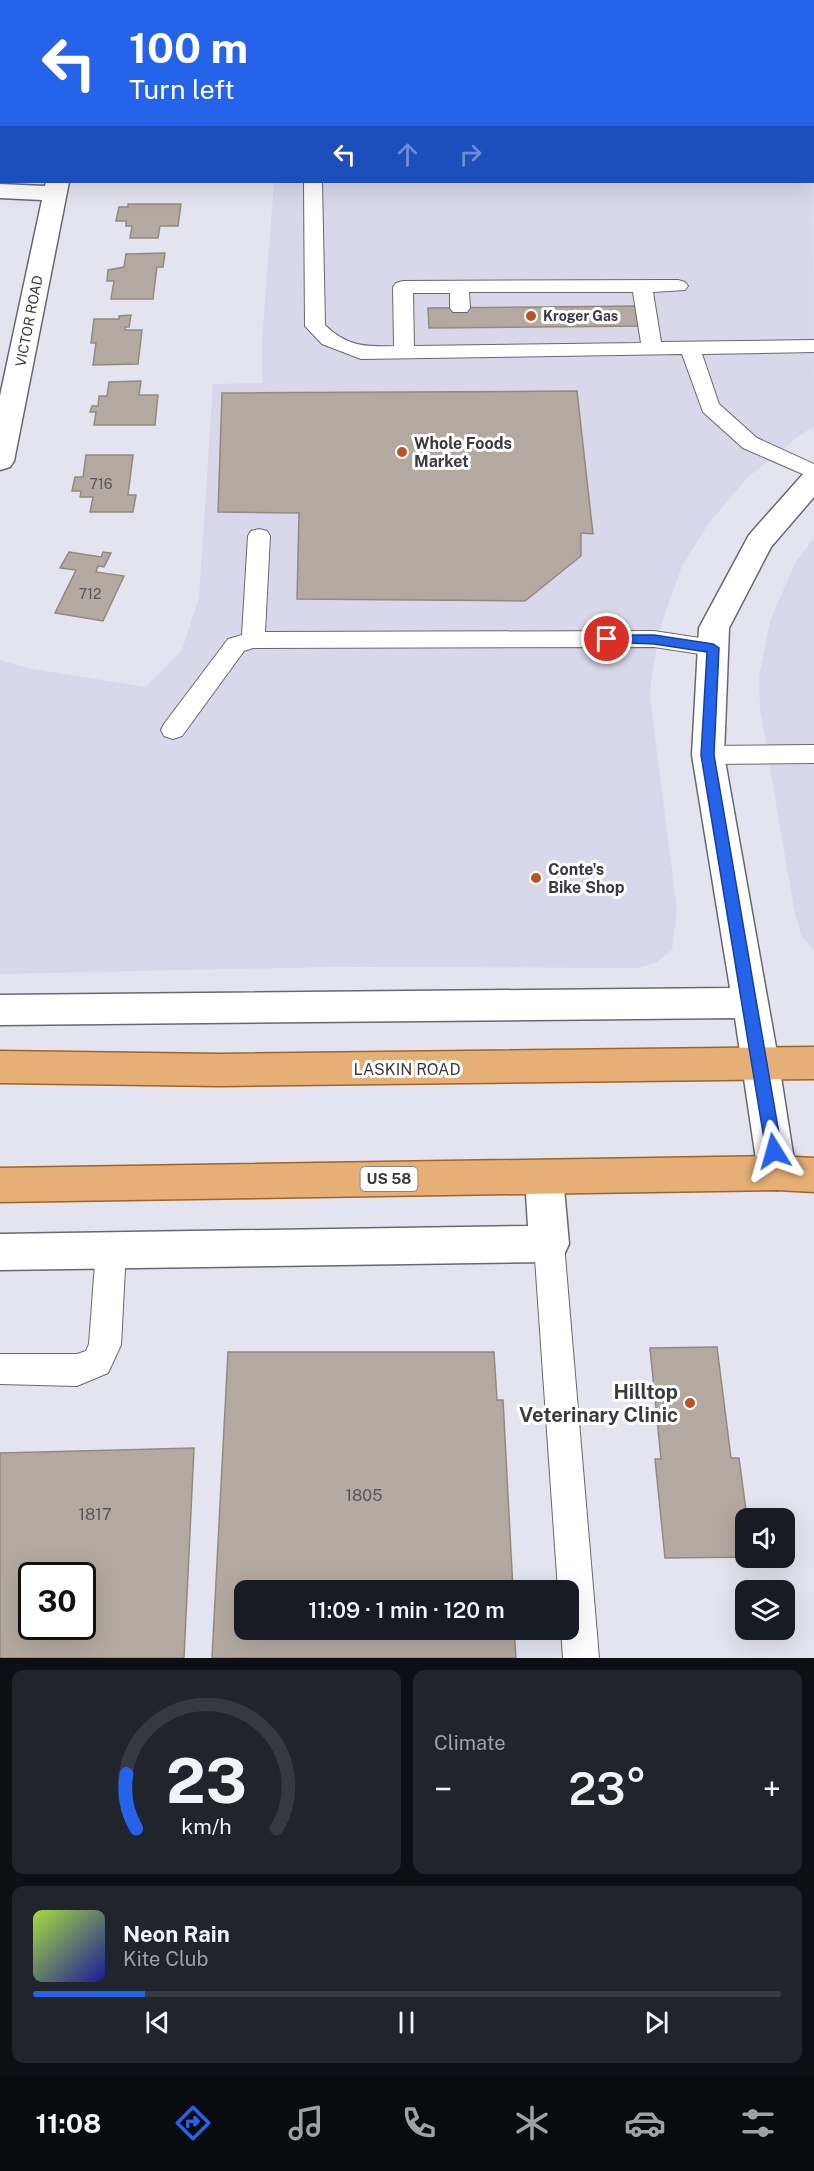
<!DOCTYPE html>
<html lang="en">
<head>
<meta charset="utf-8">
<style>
  :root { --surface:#171b24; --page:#20242c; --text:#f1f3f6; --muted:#9ea1a6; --line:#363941; --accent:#2563eb }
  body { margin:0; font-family:"Public Sans",sans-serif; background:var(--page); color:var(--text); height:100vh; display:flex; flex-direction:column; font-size:22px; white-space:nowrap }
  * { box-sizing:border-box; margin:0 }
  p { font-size:20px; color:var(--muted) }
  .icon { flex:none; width:33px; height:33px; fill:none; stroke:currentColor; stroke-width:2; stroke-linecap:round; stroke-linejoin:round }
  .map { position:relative; height:1658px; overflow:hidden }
  .drawer { display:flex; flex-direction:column; gap:12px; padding:12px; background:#0d0f14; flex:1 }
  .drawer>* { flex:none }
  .hud { position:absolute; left:0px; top:0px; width:814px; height:183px; box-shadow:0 6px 24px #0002; background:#2563eb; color:#fff; overflow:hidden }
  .buttons { position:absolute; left:735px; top:1508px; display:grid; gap:12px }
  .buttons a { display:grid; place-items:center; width:60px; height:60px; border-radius:12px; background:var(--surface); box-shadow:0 6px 24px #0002; font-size:30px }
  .speed { position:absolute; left:18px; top:1562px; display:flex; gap:12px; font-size:30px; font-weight:700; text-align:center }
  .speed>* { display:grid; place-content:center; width:78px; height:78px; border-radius:50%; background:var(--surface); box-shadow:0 6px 24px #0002; line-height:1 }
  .speed .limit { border:3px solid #111; border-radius:9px; background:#fff; color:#111 }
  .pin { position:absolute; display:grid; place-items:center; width:51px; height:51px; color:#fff; margin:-26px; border:3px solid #fff; border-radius:50%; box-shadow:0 2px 6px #0007 }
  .me { position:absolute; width:66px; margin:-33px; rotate:352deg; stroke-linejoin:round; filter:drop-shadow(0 0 4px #0008) }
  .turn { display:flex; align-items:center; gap:21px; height:126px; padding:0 30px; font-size:27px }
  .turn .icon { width:78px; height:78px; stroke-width:2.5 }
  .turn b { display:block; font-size:42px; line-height:51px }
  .lanes { display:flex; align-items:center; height:57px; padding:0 30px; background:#0003; justify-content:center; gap:30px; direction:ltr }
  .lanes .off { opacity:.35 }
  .big { font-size:45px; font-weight:600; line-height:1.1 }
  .drawer .card { flex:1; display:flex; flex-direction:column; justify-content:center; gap:9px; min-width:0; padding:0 21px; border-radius:12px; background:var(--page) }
  .drawer .dial { align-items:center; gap:0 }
  .dial svg { height:156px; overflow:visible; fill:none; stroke:var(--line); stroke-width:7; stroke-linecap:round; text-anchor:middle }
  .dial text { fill:var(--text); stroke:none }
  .song { display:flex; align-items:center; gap:18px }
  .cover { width:72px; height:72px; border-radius:9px; background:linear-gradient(135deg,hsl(80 70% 55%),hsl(240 70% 35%)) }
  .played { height:6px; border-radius:3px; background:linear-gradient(90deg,var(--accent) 15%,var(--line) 15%) }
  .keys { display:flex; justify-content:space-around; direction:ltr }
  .heat { display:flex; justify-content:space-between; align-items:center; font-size:33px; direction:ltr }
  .drawer .tiles { flex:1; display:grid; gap:12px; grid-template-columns:1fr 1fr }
  .card:last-child { grid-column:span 2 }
  .trip { position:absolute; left:234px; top:1580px; width:345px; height:60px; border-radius:12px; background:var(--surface); box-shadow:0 6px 24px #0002; font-weight:600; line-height:60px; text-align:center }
  .tabs { display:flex; height:96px; justify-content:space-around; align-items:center; background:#090b0e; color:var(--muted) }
  .tabs .icon { width:42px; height:42px }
  .tabs .on { color:var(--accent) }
  .tabs b { font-size:27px; color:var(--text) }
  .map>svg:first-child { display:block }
  .built { fill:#d8d8ea }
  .building { fill:#b3a9a1; stroke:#928981; stroke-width:1.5; fill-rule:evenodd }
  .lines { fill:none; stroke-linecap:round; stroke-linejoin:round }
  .service-casing { stroke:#686873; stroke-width:2 }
  .minor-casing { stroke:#686873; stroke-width:3 }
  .primary-casing { stroke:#9f6427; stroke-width:3 }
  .service { fill:#fff; fill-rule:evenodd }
  .minor { fill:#fff; fill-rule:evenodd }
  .primary { fill:#e6af76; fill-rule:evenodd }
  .route { fill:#2563eb; stroke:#184099; stroke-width:1.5 }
  .poi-dot { fill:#b95424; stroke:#fff; stroke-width:2 }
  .labels { text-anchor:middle; stroke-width:6; stroke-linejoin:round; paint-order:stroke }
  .far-poi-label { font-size:14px; font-weight:bold; fill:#3a3a3f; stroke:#fff; text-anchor:start }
  .far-street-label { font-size:14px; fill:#3a3a3f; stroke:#fff }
  .number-label { font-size:14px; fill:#585658 }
  .shield { fill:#fff; stroke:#757579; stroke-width:1.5 }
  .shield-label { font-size:15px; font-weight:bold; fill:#3a3a3f }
  .poi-label { font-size:16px; font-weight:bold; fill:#3a3a3f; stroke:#fff; text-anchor:start }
  .street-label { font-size:16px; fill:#3a3a3f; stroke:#fff }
  .near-number-label { font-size:16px; fill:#585658 }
  .near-poi-label { font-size:20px; font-weight:bold; fill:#3a3a3f; stroke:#fff; text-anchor:end }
</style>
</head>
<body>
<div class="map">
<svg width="814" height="1658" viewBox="0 0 814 1658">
  <rect width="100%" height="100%" fill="#e4e4f0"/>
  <!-- built -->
  <g class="built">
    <path d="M813,4L814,427L800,435L747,478L709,523L682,566L662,622L652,673L650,697L677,909L672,950L657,962L637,968L332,967L0,974V660L27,668L146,687L182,650L199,597L213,384L262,383V339L274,182H813Z"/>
    <path d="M814,538V950L802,937L795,915L760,709L759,676L770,621L795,563Z"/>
  </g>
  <!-- building -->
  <g class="building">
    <path d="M444,0H690L691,2H444Z"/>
    <path d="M128,204H181L178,226H160L158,238H130L132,226H126V221H116L119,207H128Z"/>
    <path d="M165,253L163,267H157L153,299H111L114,281H107L108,270L124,267L126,254Z"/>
    <path d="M638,306L641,326L429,328L428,308Z"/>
    <path d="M131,315L129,327H125V330H142L138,364L93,365L96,343H91L94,319H119V316Z"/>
    <path d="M141,381L139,395H158L155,425H94L96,412H90L92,406H98L99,396H107L109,382Z"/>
    <path d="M577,391L593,534L581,533V556L525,601L297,599L299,513L218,512L222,393Z"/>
    <path d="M86,455H133L128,495H136L133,512H90L93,497H80L81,491H72L75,477H83Z"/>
    <path d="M69,552L101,557L103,552L111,553L104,567L98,566L96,572L124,576L103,621L55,613L76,570L60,568Z"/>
    <path d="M717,1347L731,1458H739L747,1518H746V1557H753L665,1558L655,1459H661L650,1348Z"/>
    <path d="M228,1352H494L497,1400H503L513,1590H244V1629H514L516,1658H212Z"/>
    <path d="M194,1448L184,1658H0V1453ZM32,1575H82V1626H32Z"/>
  </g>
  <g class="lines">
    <!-- service casing -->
    <g class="service-casing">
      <g id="service">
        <rect x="302" y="0" width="16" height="2"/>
        <path d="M704,0H722L724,2H705Z"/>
        <rect x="813" y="14" width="1" height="10"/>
        <rect x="813" y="133" width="1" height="10"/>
        <path d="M304,182H322L325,325C346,346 365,347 394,346L393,287L396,283L403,281L678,280L685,282L688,286L685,290L653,292L661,342L814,340V352L702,354L719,404L757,438L814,464V479L743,448L703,412L682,354L361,359L322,344L305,326ZM469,292H633L641,343L414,346L413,293H450V308L453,312H467L470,308Z"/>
        <path d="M259,529L267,531L270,536L265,632L654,631L713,640L721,642L725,648L721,654L713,656L654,647L253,648L244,651L182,736L173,739L164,736L161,730L164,724L228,639L242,635L248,536L251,531Z"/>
        <path d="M814,745V763L708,764L699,762L696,755L699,748L708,746Z"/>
        <path d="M549,1230L560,1234L564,1244L599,1658H563L561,1629H568V1590H558L534,1244L538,1234Z"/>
        <path d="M111,1236L122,1240L126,1250L121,1345L108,1373L77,1386L0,1384V1354H77L86,1351L89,1344L96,1250L100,1240Z"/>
      </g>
    </g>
    <!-- minor casing -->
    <g class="minor-casing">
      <g id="minor">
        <rect x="82" y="0" width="20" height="2"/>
        <rect x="0" y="19" width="2" height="12"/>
        <path d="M46,182H69L14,461L10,467L0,470V396L42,200L0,198V184L45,186Z"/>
        <path d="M814,470V497L771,547L729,628L724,755L779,1064L796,1173L791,1185L777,1190L763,1185L758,1173L735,1018L0,1025V995L730,988L692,755L699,628L749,535L804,473Z"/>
        <path d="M544,1160L558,1165L563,1177L569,1244L563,1257L549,1262L0,1270V1234L528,1226L525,1177L530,1165Z"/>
      </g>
    </g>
    <!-- primary casing -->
    <g class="primary-casing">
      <g id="primary">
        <path d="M814,1047V1079L220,1086L0,1083V1051L220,1054Z"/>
        <path d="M777,1156L814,1158V1192L777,1190L0,1202V1168Z"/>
      </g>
    </g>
    <!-- service -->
    <use href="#service" class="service"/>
    <!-- minor -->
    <use href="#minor" class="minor"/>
    <!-- primary -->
    <use href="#primary" class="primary"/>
  </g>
  <!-- route -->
  <path class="route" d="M607,635H654L713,644L719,648L714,755L782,1151L780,1156L774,1158L769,1156L766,1151L701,755L707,652L654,644L603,642L601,639Z"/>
  <!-- markers -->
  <g class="poi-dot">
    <circle cx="531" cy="316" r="6"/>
    <circle cx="402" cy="452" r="6"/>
    <circle cx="536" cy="878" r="6"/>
    <circle cx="690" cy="1403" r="6"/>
  </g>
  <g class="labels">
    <!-- far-poi labels -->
    <g class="far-poi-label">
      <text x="543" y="321">Kroger Gas</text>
    </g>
    <!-- far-street labels -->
    <g class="far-street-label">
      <text transform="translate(29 321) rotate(-79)" y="5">VICTOR ROAD</text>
    </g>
    <!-- number labels -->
    <g class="number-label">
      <text x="101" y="489">716</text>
      <text x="90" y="599">712</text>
    </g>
    <!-- shield labels -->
    <rect class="shield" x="360.5" y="1167" width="57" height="24" rx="4.5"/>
    <g class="shield-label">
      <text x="389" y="1184">US 58</text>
    </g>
    <!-- poi labels -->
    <g class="poi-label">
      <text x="414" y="449">Whole Foods<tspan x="414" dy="18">Market</tspan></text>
      <text x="548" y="875">Conte's<tspan x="548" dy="18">Bike Shop</tspan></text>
    </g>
    <!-- street labels -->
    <g class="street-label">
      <text x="407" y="1075">LASKIN ROAD</text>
    </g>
    <!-- near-number labels -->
    <g class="near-number-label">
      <text x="364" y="1501">1805</text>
      <text x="95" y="1520">1817</text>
    </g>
    <!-- near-poi labels -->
    <g class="near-poi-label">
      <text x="678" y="1399">Hilltop<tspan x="678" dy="23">Veterinary Clinic</tspan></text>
    </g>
  </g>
</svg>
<div class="buttons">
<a><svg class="icon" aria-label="sound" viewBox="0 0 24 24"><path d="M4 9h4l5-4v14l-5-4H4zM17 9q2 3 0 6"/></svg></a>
<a><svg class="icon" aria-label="layers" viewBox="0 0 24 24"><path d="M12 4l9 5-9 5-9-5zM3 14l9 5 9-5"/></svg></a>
</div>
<div class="speed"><div class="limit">30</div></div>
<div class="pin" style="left:607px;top:639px;background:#d93025"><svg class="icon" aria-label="arrive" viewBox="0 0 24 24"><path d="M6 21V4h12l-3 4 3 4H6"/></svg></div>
<svg class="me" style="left:774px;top:1151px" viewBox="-20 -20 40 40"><path d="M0-17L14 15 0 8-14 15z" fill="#2563eb" stroke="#fff" stroke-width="4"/></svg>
<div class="trip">11:09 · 1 min · 120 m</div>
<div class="hud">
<div class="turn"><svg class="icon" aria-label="left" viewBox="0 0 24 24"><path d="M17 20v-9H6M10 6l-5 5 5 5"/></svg><div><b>100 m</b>Turn left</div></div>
<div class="lanes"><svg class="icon" aria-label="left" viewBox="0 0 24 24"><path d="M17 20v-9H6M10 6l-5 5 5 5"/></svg><svg class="icon off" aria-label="ahead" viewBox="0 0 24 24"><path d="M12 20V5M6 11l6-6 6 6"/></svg><svg class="icon off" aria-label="right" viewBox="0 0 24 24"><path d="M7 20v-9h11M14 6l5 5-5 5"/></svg></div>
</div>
</div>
<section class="drawer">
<div class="tiles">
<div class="card dial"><svg viewBox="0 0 100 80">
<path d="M14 69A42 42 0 1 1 86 69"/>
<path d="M14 69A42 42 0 0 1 9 41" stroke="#2563eb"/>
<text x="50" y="56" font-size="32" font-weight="700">23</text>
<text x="50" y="72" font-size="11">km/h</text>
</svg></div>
<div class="card"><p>Climate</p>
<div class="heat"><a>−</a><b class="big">23°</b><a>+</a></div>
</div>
<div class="card">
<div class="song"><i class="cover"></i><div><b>Neon Rain</b><p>Kite Club</p></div></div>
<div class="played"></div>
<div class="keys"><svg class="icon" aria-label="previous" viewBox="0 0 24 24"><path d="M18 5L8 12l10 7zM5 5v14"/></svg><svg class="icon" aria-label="pause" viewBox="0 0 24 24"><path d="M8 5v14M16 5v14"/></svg><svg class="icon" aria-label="next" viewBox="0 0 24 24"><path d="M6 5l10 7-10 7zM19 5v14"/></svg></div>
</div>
</div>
</section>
<nav class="tabs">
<b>11:08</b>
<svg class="icon on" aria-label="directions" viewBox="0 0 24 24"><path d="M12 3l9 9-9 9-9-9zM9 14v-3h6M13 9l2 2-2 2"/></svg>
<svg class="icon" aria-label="music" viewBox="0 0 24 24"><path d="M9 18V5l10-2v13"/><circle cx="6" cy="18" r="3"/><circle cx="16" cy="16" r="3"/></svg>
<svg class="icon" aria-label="phone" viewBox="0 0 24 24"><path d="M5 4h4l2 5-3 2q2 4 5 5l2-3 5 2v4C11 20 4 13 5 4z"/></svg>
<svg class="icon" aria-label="climate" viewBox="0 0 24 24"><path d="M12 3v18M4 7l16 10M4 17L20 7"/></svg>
<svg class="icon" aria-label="car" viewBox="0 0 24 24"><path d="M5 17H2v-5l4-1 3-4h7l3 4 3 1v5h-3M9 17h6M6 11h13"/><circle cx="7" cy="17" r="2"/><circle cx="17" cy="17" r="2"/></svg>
<svg class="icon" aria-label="filters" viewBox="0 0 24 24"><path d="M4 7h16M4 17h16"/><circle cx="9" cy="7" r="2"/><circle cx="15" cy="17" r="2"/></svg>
</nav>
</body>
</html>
